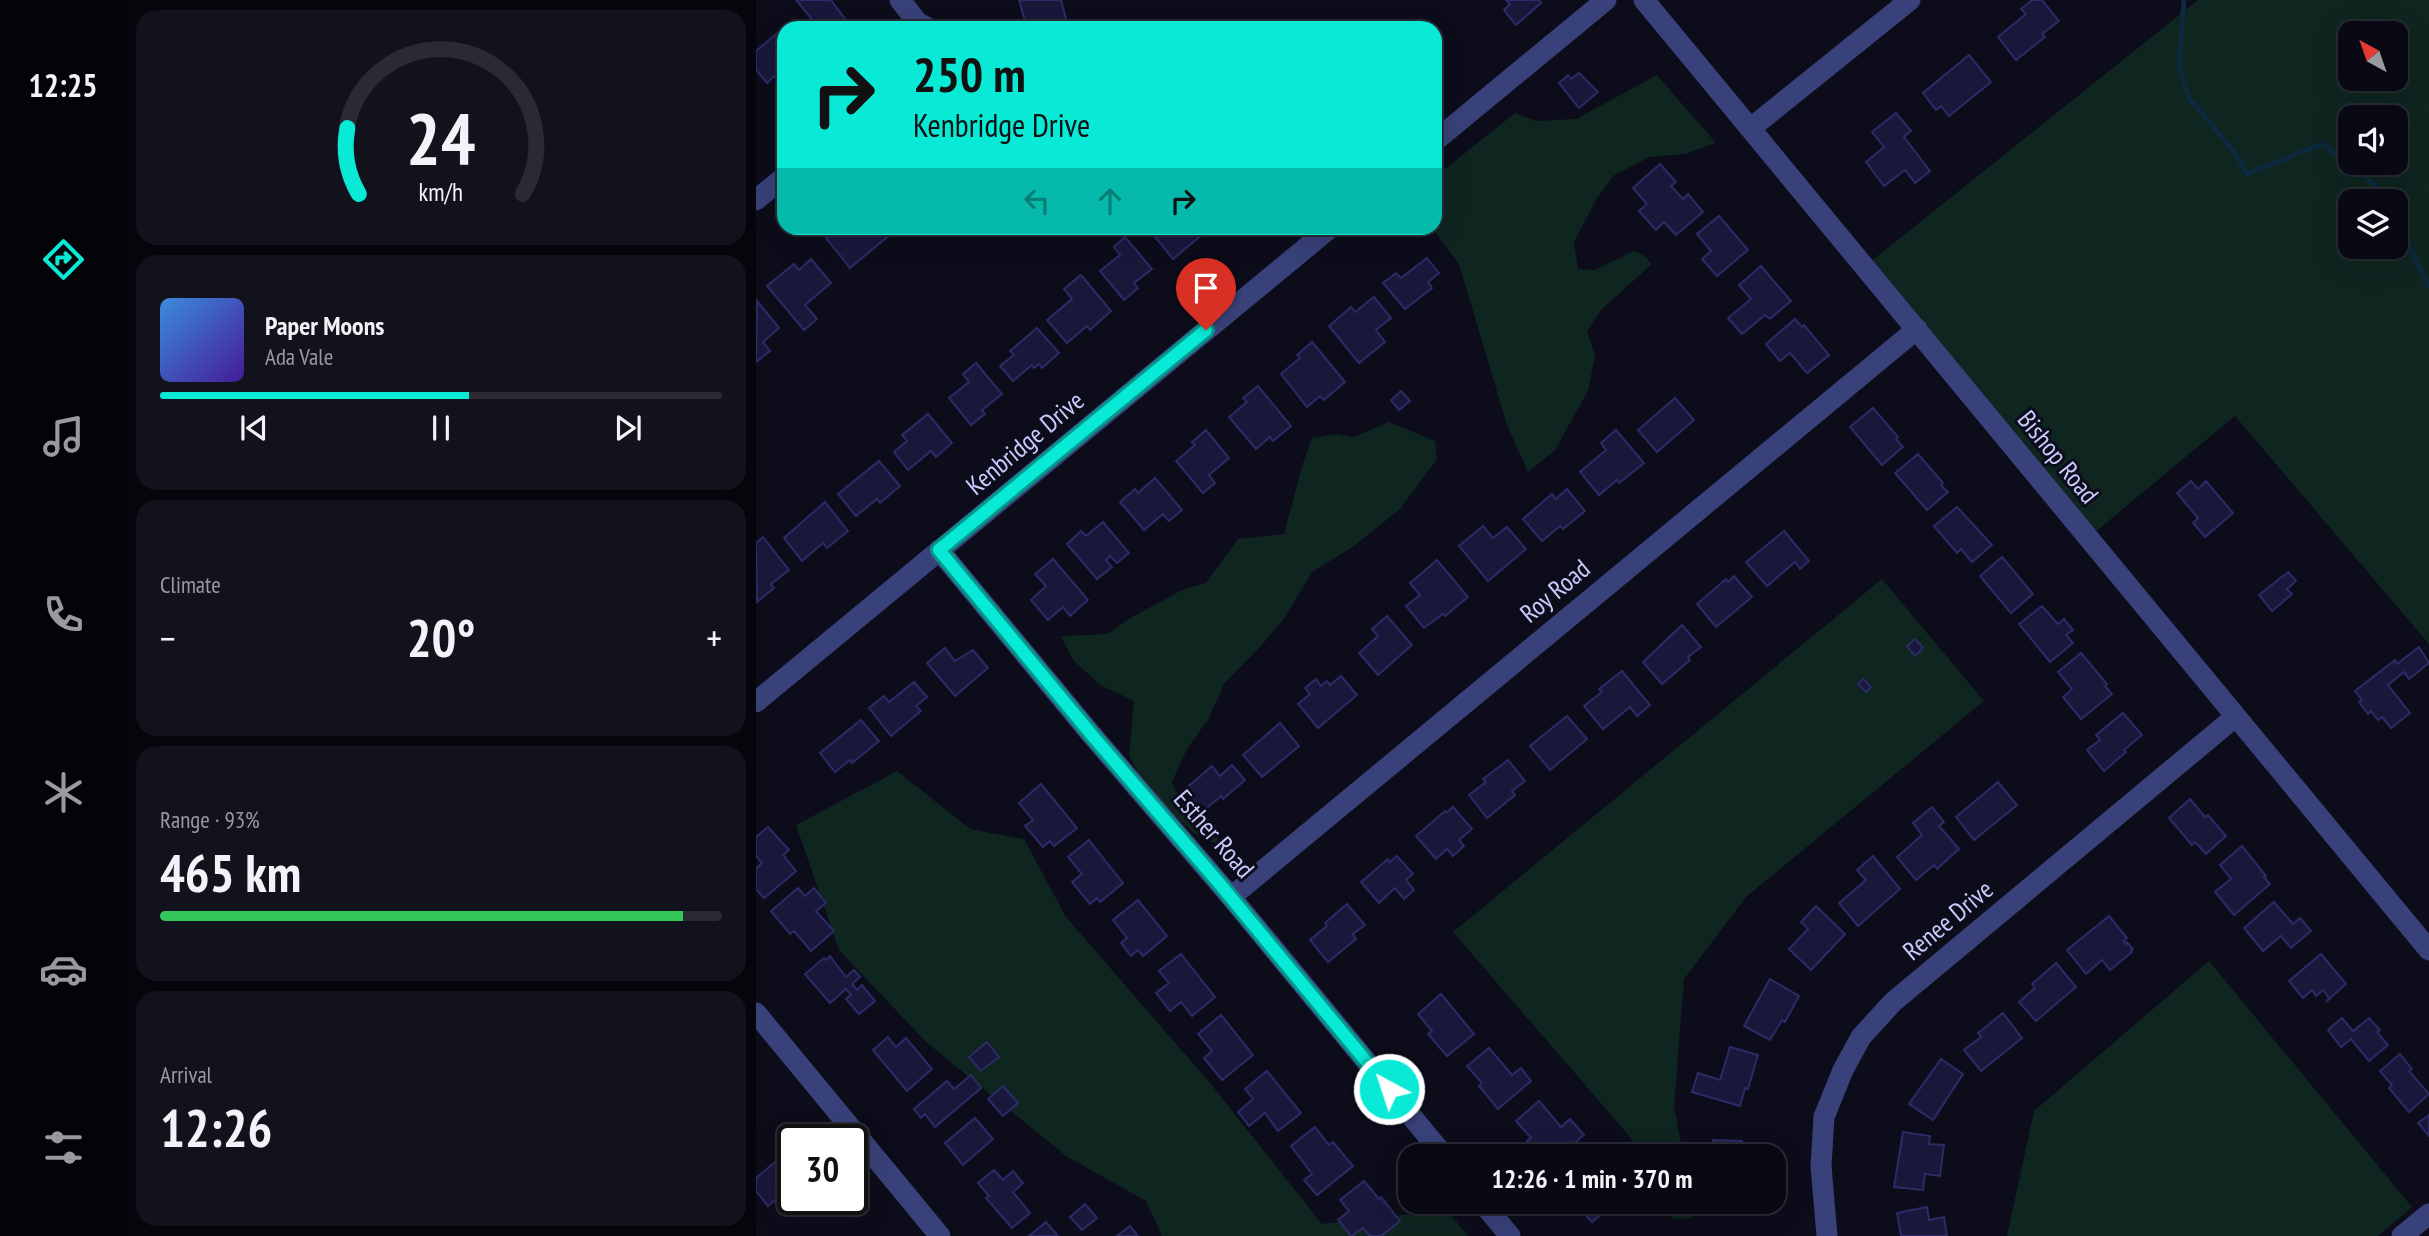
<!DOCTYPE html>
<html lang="en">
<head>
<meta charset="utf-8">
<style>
  :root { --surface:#090914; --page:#12121d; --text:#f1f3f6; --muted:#999aa0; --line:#292a34; --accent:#08e9d6 }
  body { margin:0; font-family:"PT Sans Narrow",sans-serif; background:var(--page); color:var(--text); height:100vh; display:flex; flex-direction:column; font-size:26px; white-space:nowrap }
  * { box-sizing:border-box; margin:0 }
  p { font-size:23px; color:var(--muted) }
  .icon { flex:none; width:38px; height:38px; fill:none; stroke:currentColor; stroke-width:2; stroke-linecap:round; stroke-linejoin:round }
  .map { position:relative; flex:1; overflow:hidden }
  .drawer { display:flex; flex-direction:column; gap:10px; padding:10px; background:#05050b; width:630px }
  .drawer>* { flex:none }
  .hud { position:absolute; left:21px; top:21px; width:665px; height:214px; border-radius:21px; box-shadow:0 7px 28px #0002,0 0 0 2px var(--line); background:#08e9d6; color:#111; overflow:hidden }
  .needle { width:46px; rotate:320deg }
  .controls { position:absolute; left:1582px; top:21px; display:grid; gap:14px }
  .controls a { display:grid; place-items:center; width:70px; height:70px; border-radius:14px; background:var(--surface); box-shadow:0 7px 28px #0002,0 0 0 2px var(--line); font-size:35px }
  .speed { position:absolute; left:21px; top:1124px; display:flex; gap:14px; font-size:35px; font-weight:700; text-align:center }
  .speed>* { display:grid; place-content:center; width:91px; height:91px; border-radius:50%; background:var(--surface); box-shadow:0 7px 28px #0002,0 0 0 2px var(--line); line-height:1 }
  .speed .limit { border:4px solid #111; border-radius:10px; background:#fff; color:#111 }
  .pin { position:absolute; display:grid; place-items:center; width:60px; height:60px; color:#fff; margin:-72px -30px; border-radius:50% 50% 50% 0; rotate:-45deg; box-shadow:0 0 7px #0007 }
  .pin .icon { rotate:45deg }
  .me { position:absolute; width:77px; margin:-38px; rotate:320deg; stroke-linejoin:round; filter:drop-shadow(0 0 5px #0008) }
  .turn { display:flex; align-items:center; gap:24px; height:147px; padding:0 21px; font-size:32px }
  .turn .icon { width:91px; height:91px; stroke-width:2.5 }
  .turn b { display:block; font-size:49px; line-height:60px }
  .lanes { display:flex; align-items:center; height:66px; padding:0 21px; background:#0003; justify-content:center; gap:35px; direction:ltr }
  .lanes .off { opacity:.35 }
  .big { font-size:52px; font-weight:800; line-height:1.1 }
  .drawer .tile { flex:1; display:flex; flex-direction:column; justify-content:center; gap:10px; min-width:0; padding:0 24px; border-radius:21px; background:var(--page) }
  .drawer .dial { align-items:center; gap:0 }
  .dial svg { height:182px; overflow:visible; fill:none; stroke:var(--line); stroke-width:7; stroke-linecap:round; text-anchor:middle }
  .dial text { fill:var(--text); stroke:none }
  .song { display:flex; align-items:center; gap:21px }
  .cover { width:84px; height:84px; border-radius:10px; background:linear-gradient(135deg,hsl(210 70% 55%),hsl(260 70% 35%)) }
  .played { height:7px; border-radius:4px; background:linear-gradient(90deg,var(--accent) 55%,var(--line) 55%) }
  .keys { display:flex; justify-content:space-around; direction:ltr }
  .heat { display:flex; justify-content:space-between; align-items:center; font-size:38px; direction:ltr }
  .charge { height:10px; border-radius:5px; background:linear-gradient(90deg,#34c759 93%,var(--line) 0) }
  .trip { position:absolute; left:642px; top:1144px; width:388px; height:70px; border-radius:21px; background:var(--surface); box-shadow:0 7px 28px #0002,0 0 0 2px var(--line); font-weight:800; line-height:70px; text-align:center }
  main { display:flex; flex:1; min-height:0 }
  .tabs { display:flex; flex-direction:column; width:126px; justify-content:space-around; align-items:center; background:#040408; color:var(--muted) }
  .tabs .icon { width:49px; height:49px }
  .tabs .active { color:var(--accent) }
  .tabs b { font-size:32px; color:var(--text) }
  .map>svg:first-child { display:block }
  .green { fill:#0f2520; fill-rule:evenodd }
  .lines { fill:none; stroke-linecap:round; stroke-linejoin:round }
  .stream { stroke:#0d293e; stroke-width:5 }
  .building { fill:#19183b; stroke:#2c2b67; stroke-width:2 }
  .minor { stroke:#384179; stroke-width:21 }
  .route-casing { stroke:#05978b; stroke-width:18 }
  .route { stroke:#08e9d6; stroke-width:12 }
  .labels { text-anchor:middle; stroke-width:6; stroke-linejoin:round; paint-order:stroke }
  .street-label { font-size:26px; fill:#c8cbfd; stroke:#0c0c1b }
</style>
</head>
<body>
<main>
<nav class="tabs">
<b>12:25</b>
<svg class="icon active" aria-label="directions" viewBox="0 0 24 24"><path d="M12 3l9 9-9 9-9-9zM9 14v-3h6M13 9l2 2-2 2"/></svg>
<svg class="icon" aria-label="music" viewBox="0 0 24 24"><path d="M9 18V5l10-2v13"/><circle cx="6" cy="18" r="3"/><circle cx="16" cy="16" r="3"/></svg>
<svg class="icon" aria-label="phone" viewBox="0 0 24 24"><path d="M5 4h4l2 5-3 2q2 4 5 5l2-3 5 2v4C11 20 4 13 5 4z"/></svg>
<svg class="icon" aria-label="climate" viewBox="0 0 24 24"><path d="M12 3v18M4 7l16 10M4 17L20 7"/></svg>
<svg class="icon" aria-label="car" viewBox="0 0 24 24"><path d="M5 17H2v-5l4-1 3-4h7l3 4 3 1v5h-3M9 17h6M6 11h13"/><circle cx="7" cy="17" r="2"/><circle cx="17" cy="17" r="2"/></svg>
<svg class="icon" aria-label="filters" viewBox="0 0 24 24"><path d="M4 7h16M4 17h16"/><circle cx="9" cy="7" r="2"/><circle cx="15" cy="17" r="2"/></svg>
</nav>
<section class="drawer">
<div class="tile dial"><svg viewBox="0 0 100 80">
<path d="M14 69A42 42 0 1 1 86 69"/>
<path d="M14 69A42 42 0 0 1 9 40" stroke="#08e9d6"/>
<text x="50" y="56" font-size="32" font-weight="700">24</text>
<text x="50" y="72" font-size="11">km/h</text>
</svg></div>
<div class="tile">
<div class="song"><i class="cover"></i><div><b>Paper Moons</b><p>Ada Vale</p></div></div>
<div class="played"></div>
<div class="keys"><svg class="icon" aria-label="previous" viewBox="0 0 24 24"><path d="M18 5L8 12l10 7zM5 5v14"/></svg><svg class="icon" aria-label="pause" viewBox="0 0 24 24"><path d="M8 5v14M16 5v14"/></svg><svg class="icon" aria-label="next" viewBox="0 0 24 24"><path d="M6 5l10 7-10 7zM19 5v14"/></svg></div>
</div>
<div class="tile"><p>Climate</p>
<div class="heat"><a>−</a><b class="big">20°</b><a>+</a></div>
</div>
<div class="tile"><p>Range · 93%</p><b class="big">465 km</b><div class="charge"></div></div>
<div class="tile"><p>Arrival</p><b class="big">12:26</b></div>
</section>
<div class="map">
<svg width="1673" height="1236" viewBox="0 0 1673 1236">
  <rect width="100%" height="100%" fill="#0c0c1b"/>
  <!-- green -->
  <g class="green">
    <path d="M1442,0H1673V644L1479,416L1332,538L1109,266ZM1594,33H1640V79H1594ZM1594,117H1640V163H1594ZM1594,201H1640V247H1594Z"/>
    <path d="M901,75L960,143L929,154L893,157L857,176L840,200L818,242L822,269L839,270L878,251L887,255L896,264L845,310L831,331L839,356L832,391L799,450L772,472L751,425L703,264L676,228H679V177L759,113L780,121L820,119Z"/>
    <path d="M633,422L679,441L681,459L644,509L598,546L556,572L529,617L505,646L468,684L453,718L431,749L416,782L423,798L447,811L462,833V845L437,833L387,784L373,755L378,701L344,685L317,660L305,636L351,634L376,617L426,590L450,583L482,539L528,534L547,463L556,438L580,434L597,437Z"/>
    <path d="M1126,579L1228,701L990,897L928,979L918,1107L928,1157H883L875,1138L697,932Z"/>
    <path d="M141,771L214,829L268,839L310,917L454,1083L566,1224L691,1210L712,1236H406L390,1201L310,1156L170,1042L83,950L40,825Z"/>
    <path d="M1453,961L1656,1207L1622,1236H1251L1278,1111Z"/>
    <path d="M904,1202H934L935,1218L917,1219Z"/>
  </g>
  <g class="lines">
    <!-- stream -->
    <g class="stream">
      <path d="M1428,0L1423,66L1433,98L1479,153L1491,174L1566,144L1623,188L1630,201"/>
      <path d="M1640,220L1673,286"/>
    </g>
  </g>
  <!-- building -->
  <g class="building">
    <path d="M40,0H75L92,23L85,28H63Z"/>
    <path d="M263,0H305L312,26L325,22L326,28H271Z"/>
    <path d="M750,0H783L785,3L760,25L748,10L754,4Z"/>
    <path d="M1276,0H1286L1303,21L1286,34L1289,37L1260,60L1242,37L1270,14L1265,9Z"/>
    <path d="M32,24L35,28H28V77L23,72L11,83L0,70V51Z"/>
    <path d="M1213,55L1235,82L1193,116L1185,106L1180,110L1167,93Z"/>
    <path d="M823,73L842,92L823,108L803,83L812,75L815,79Z"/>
    <path d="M1140,113L1155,131L1148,137L1174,171L1159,183L1149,170L1128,186L1110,162L1128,147L1116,132Z"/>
    <path d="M904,164L920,182L915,186L927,199L932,194L947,212L920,235L908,222L900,230L883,211L891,204L877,188Z"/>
    <path d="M963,216L992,250L961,276L946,259L955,251L941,234Z"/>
    <path d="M83,228H132L136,233L94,268L70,238Z"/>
    <path d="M410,228H454L417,259L399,237Z"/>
    <path d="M369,237L396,269L378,283L382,288L368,300L344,271L364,255L358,247Z"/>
    <path d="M671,258L683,273L672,282L676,288L649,309L627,283L640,273L645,278Z"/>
    <path d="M55,259L75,283L49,305L61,319L48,330L11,286L38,264L43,270Z"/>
    <path d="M1005,266L1035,301L1014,319L1009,315L986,334L972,318L995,299L983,285Z"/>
    <path d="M325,275L355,311L334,330L331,326L311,343L291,320L316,299L308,289Z"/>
    <path d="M618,297L635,318L620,330L629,342L603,363L573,326L595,307L599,312Z"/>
    <path d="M1,301L23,328L7,342L14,351L0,362Z"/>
    <path d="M1039,319L1046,327L1048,325L1073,355L1051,373L1034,353L1024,361L1010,344Z"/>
    <path d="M281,328L303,353L286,368L283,364L278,368L276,365L257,381L244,366L258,355L254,351Z"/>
    <path d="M556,342L589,382L568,400L564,396L551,407L525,374L544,358L541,355Z"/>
    <path d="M220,363L246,394L226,410L229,414L215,425L193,398L213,382L207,374Z"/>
    <path d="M502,386L535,426L517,441L514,437L500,449L473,417L491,402L487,398Z"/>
    <path d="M645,391L654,401L643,410L635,400Z"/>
    <path d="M919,398L938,420L901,452L882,430Z"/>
    <path d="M1117,408L1142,437L1140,439L1147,447L1126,465L1094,427Z"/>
    <path d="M172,414L196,443L180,457L175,451L152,470L138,452L151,441L146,435Z"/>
    <path d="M450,430L473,458L453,475L459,483L447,493L420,461L439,445L436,442Z"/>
    <path d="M860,430L888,463L863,483L861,480L843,495L824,472L850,450L845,443Z"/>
    <path d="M1162,454L1187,483L1185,485L1192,492L1171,510L1139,473Z"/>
    <path d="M123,461L144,486L124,503L121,499L100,516L82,494Z"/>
    <path d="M399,478L426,510L413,521L407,514L388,530L364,502L379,489L382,493Z"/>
    <path d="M1435,481L1442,489L1450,481L1477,513L1449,537L1437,523L1442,518L1421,493Z"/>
    <path d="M811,489L829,511L807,529L804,526L786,541L767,519L796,494L800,499Z"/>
    <path d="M69,502L92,531L71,548L67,543L46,561L28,538Z"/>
    <path d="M1201,507L1236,545L1216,562L1205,549L1201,553L1178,526Z"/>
    <path d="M347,522L373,553L361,563L354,556L350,560L356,567L341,579L311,544L325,531L330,536Z"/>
    <path d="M727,526L737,538L751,527L770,549L732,581L703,546Z"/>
    <path d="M1028,531L1053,561L1044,569L1039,562L1011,586L990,562Z"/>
    <path d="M7,537L33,570L15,584L18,588L1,602L0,543Z"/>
    <path d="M1246,557L1277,594L1255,613L1224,576Z"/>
    <path d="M297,559L332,600L314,616L307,607L292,620L275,600L290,586L279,574Z"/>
    <path d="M681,560L712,597L689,616L687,614L668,628L650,606L664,595L654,583Z"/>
    <path d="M1532,572L1540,581L1531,589L1536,594L1516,611L1503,595Z"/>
    <path d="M978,576L996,597L960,627L941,604L970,579L972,582Z"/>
    <path d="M1286,606L1302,624L1308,619L1317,630L1310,635L1317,643L1294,662L1263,624Z"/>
    <path d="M631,616L656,645L622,675L603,653L622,636L616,629Z"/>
    <path d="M926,625L945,647L932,657L934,660L906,684L887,662Z"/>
    <path d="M1159,639L1167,648L1159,656L1151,646Z"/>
    <path d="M1663,647L1673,663L1653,679L1648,672L1632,685L1654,713L1635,728L1626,717L1622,720L1615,711L1612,714L1603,702L1606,700L1599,691L1639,660L1641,664Z"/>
    <path d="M189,648L199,661L217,650L232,668L199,696L171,663Z"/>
    <path d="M1325,653L1351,684L1349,686L1356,694L1325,719L1307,697L1316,689L1302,672Z"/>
    <path d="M866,671L894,705L881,716L874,707L847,729L828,706L846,692L843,689Z"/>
    <path d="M585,676L601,695L562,728L542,704L554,694L549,688L560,679L565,686L571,681L574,685Z"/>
    <path d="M1107,679L1115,687L1110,692L1102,684Z"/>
    <path d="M158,682L171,697L160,706L165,711L135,736L113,708L128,696L133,702Z"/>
    <path d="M1367,713L1386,735L1368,750L1370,752L1348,771L1331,750L1344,740L1340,735Z"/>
    <path d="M811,716L831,739L794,770L774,746Z"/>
    <path d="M105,720L123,741L96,763L94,760L79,772L64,753Z"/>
    <path d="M524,723L543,746L506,777L487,755Z"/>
    <path d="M752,760L769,781L756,791L759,795L731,818L713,795L730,782L727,779Z"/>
    <path d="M476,765L489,780L467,799L465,796L447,811L428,790L456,766L464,776Z"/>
    <path d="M1242,782L1261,805L1218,840L1200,817Z"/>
    <path d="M285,784L321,828L298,846L294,841L287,847L269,826L277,820L263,803Z"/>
    <path d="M1434,799L1449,817L1452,815L1470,836L1450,854L1439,842L1436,845L1413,818Z"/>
    <path d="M697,807L716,829L703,840L708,846L697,856L691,849L680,859L660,836L689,811L690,813Z"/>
    <path d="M1176,807L1188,822L1183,826L1203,849L1181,869L1178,865L1160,880L1141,857L1166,835L1157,823Z"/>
    <path d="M12,827L33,850L27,855L40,871L8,898L0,889V869L6,863L0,856V837Z"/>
    <path d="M333,840L367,883L344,902L341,898L334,904L316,882L326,874L312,857Z"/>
    <path d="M1486,846L1510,876L1508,877L1514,884L1478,915L1459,892L1475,879L1464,865Z"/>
    <path d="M641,856L657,874L650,880L658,890L648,899L639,888L623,903L605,882L632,859L634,862Z"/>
    <path d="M1117,856L1144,889L1102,926L1083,903L1110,880L1101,870Z"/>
    <path d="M42,888L49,896L58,888L70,903L60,911L78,931L55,951L38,931L34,934L15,911Z"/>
    <path d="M382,900L411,936L387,956L382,950L375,956L365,943L371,938L357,920Z"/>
    <path d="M1518,902L1537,924L1544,918L1555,931L1535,948L1525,936L1507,951L1488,928Z"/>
    <path d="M591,904L609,925L597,934L600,939L572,962L554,940L571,926L569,923Z"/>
    <path d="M1060,906L1089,934L1055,970L1033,949L1052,929L1045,922Z"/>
    <path d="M1353,916L1371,938L1367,941L1370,944L1371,942L1377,949L1375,950L1376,952L1354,970L1346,960L1330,974L1311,950Z"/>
    <path d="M425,954L459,997L436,1016L425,1002L414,1011L400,993L413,983L403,971Z"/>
    <path d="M1565,954L1590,984L1570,1002L1573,998L1567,990L1560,996L1556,990L1547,998L1533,981Z"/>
    <path d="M74,956L90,977L98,970L104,977L96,984L101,990L106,985L119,1001L103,1014L90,999L95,995L90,989L74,1003L49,974L68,958L70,960Z"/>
    <path d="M1300,963L1320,987L1280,1021L1263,1002L1279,988L1276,984Z"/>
    <path d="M1014,979L1043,996L1029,1022L1026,1020L1014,1040L988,1026Z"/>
    <path d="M685,994L718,1034L691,1056L672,1034L676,1031L662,1014Z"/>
    <path d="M1247,1013L1266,1038L1225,1071L1208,1050L1225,1037L1222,1033Z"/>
    <path d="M465,1015L497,1055L466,1080L448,1058L456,1051L442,1034Z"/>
    <path d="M1586,1018L1597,1031L1613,1018L1624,1030L1621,1032L1632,1045L1613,1061L1595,1039L1585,1047L1572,1030Z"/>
    <path d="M132,1037L140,1047L150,1038L176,1069L151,1091L117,1050Z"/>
    <path d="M231,1042L243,1057L225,1071L213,1057Z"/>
    <path d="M974,1047L1002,1055L992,1089L989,1088L984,1106L936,1092L942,1073L964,1080Z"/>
    <path d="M733,1048L756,1075L765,1068L775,1081L742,1109L723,1086L726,1083L711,1066Z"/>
    <path d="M1644,1054L1656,1069L1653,1071L1673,1094L1653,1112L1633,1088L1636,1085L1624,1071Z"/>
    <path d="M1185,1059L1207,1074L1177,1120L1153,1104Z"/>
    <path d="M511,1071L545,1113L522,1131L509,1113L493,1126L482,1112L497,1099L489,1089Z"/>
    <path d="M215,1075L225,1088L179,1127L169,1114L165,1118L158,1109L191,1081L198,1089Z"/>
    <path d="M247,1086L262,1103L247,1116L232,1099Z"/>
    <path d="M783,1101L805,1127L814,1119L828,1135L801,1157H784L771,1141L775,1138L760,1121Z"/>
    <path d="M1673,1115V1136L1662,1123Z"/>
    <path d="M219,1118L237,1139L207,1165L189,1143Z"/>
    <path d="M559,1127L573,1145L577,1142L597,1166L561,1195L548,1180L556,1174L535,1146Z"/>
    <path d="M1147,1132L1174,1136L1173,1144L1188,1145L1184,1176L1169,1174L1167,1190L1138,1187Z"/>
    <path d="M957,1140L986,1141L985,1157H957Z"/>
    <path d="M24,1158L37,1173V1185L12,1206L0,1191V1178Z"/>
    <path d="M238,1170L247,1180L257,1171L267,1183L257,1192L274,1213L256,1228L230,1198L233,1196L222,1183Z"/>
    <path d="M608,1181L623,1199L625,1197L644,1221L625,1236H614L607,1228L595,1236L582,1220L593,1211L584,1200Z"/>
    <path d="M819,1202H860L836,1222Z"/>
    <path d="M329,1204L341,1218L326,1230L314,1217Z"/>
    <path d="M1171,1207L1173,1220L1188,1217L1191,1236H1145L1141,1213Z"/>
    <path d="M290,1222L302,1236H273Z"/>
    <path d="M374,1226L382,1236H361Z"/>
  </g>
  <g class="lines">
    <!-- minor -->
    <g class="minor">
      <path d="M144,0L162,23L172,28"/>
      <path d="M888,0L1673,950"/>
      <path d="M995,128L1154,0"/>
      <path d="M679,141L850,0"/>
      <path d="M0,200L28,177"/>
      <path d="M183,550L335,734L475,897L689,1157"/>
      <path d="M0,702L574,228"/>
      <path d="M475,897L1161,329"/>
      <path d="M0,1013L184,1236"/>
      <path d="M726,1202L754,1236"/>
      <path d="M1071,1236L1065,1166L1068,1117L1087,1070L1105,1037L1137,1002L1479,717"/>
      <path d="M1646,1236L1673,1214"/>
    </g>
  </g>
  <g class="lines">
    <!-- route casing -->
    <g class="route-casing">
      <path id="route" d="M450,330L183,550L335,734L463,883L633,1089"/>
    </g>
    <!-- route -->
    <use href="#route" class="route"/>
  </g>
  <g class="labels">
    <!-- street labels -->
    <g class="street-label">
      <text transform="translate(269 443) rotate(-40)" y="9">Kenbridge Drive</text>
      <text transform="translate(1302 457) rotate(51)" y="9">Bishop Road</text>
      <text transform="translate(799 591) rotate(-40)" y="9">Roy Road</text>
      <text transform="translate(458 834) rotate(49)" y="9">Esther Road</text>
      <text transform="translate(1192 920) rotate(-40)" y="9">Renee Drive</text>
    </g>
  </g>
</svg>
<div class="controls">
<a><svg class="needle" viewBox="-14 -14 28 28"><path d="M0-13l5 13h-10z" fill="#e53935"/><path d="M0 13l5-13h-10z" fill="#999aa0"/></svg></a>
<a><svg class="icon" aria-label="sound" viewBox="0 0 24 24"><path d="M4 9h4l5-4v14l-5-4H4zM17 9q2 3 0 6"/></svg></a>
<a><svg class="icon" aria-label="layers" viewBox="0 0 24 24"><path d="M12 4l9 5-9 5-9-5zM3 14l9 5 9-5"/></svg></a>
</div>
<div class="speed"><div class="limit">30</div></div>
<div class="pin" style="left:450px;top:330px;background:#d93025"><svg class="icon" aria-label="arrive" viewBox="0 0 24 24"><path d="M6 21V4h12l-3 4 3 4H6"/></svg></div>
<svg class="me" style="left:633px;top:1089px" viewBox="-20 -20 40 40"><circle r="17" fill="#08e9d6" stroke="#fff" stroke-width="3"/><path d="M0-11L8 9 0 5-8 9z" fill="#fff"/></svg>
<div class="trip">12:26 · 1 min · 370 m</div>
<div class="hud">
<div class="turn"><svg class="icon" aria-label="right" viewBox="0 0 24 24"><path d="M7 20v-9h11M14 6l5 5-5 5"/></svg><div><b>250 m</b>Kenbridge Drive</div></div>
<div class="lanes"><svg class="icon off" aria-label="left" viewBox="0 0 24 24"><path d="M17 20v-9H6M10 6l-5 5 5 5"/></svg><svg class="icon off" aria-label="ahead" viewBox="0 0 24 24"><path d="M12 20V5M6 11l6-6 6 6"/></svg><svg class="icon" aria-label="right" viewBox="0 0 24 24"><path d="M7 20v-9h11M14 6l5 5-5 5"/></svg></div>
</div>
</div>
</main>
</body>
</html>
